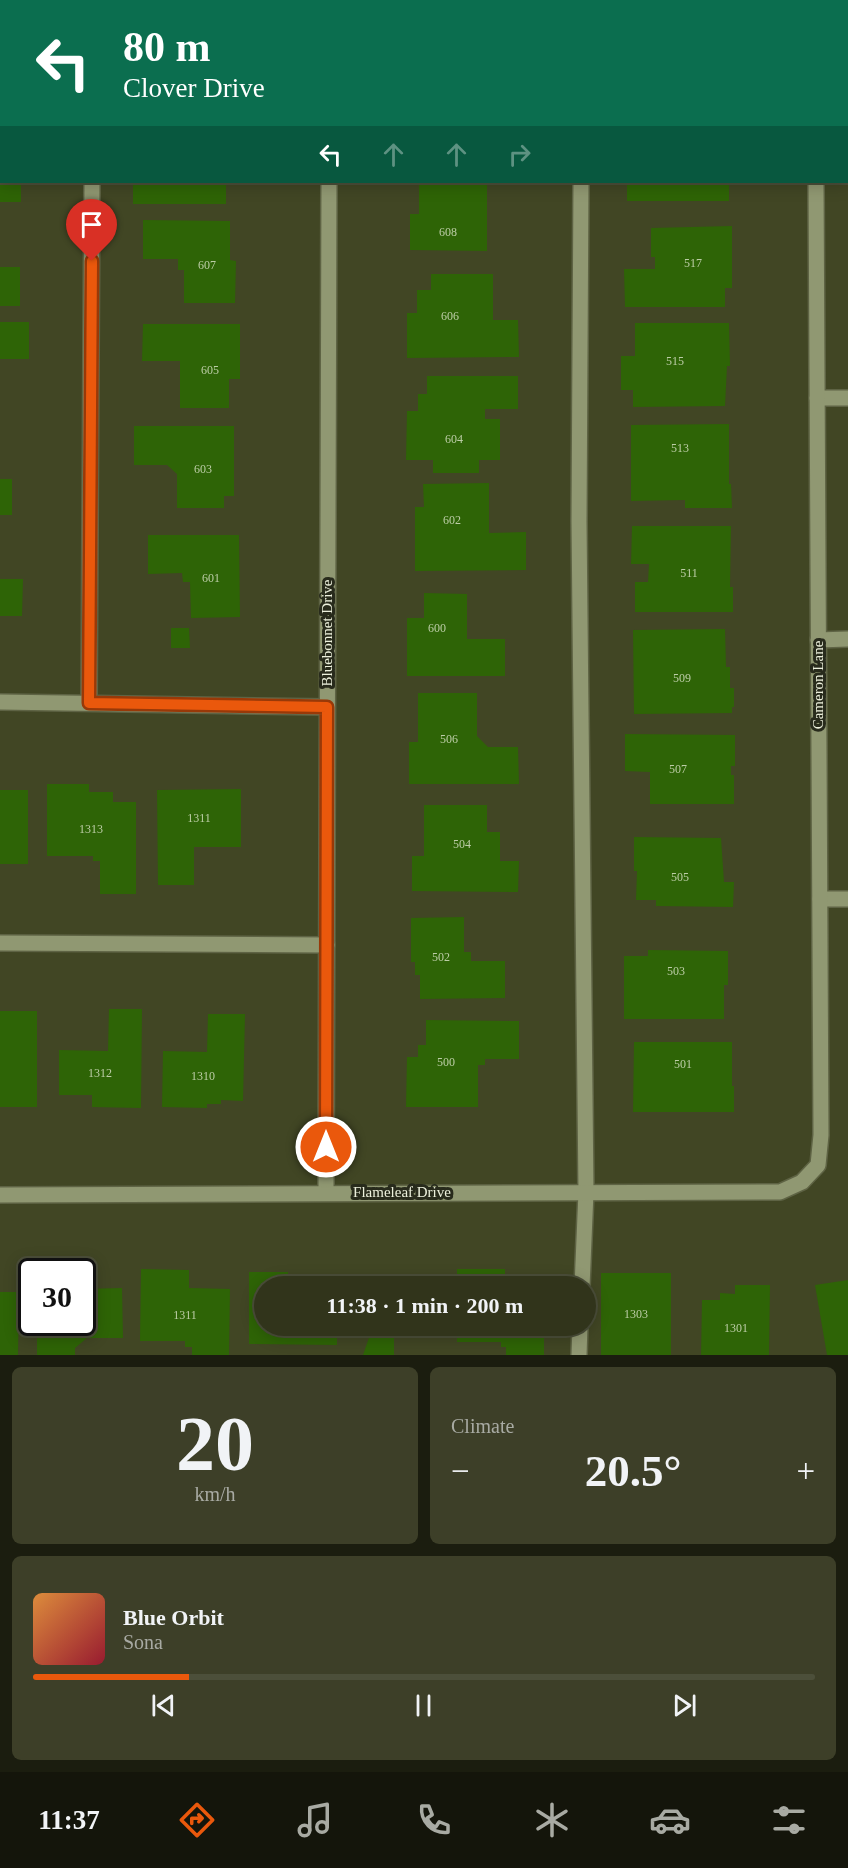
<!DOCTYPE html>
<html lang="en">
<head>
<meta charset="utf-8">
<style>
  :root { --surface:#31341b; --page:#3d3f28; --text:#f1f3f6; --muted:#a8aaa3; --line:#4c4f3a; --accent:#ea580c }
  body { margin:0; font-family:Georgia,serif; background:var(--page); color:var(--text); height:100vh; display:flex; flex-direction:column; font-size:22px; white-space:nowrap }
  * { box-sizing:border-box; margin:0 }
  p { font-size:20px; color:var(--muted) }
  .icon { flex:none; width:33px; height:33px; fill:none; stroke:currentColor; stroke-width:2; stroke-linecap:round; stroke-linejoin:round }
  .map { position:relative; height:1355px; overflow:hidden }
  .details { display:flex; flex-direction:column; gap:12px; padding:12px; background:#1b1d0f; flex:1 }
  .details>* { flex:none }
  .top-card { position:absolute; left:0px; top:0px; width:849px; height:183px; box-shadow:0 3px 15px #0003,0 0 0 2px var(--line); background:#0b6e4f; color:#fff; overflow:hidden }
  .speed { position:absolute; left:18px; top:1258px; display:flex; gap:12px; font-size:30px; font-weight:700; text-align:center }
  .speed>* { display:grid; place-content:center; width:78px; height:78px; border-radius:50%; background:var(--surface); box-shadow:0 3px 15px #0003,0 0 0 2px var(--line); line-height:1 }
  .speed .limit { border:3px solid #111; border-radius:9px; background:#fff; color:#111 }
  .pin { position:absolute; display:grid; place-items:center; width:51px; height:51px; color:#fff; margin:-62px -26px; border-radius:50% 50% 50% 0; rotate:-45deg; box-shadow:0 0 6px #0007 }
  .pin .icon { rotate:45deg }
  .me { position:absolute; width:66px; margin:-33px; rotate:0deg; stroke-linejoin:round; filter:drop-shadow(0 0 4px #0008) }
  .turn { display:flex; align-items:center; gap:21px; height:126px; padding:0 24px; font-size:27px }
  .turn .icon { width:78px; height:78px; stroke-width:2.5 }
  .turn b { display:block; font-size:42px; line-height:51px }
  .lanes { display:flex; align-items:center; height:57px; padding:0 24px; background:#0003; justify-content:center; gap:30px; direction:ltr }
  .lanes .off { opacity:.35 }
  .big { font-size:45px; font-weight:700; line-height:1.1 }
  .details .card { flex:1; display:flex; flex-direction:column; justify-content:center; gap:9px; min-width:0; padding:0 21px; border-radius:9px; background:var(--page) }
  .details .dial { align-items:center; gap:0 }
  .dial b { font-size:78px; line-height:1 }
  .song { display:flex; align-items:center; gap:18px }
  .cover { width:72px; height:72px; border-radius:9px; background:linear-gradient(135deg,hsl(30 70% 55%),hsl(350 70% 35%)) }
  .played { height:6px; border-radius:3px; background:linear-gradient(90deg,var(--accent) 20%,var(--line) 20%) }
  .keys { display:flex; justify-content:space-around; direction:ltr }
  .heat { display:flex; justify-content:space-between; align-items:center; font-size:33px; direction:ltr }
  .details .tiles { flex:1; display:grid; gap:12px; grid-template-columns:1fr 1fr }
  .card:last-child { grid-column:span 2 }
  .trip { position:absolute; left:254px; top:1276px; width:342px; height:60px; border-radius:30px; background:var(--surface); box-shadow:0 3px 15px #0003,0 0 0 2px var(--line); font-weight:700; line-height:60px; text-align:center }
  .menu { display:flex; height:96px; justify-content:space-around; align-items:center; background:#14150b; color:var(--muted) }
  .menu .icon { width:42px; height:42px }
  .menu .active { color:var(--accent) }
  .menu b { font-size:27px; color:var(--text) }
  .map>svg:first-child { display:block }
  .building { fill:#2e6406 }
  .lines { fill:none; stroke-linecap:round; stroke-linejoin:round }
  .service-casing { stroke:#5e6344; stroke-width:18 }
  .minor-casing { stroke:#5e6344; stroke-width:18 }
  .service { stroke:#909872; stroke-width:15 }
  .minor { stroke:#909872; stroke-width:15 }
  .route-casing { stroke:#983908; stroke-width:15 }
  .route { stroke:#ea580c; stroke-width:10 }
  .labels { text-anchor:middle; stroke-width:6; stroke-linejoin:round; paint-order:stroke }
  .number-label { font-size:12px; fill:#bccda6 }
  .street-label { font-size:15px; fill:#ecf0dc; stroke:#282b1c }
</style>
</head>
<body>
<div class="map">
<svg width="848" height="1355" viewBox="0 0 848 1355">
  <rect width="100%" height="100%" fill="#414624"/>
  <!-- building -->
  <g class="building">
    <rect x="0" y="182" width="21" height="20"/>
    <rect x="133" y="182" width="93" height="22"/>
    <path d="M419,182H487V251L410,250V214H419Z"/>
    <rect x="627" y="182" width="102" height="19"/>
    <path d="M143,220L230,221V260L236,261L235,303H184V270H178V259H143Z"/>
    <path d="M732,226V288H725V307H625L624,269H655V257H651V228Z"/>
    <rect x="0" y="267" width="20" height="39"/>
    <path d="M431,274H493V320H518L519,357L407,358V313H417V290H431Z"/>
    <rect x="0" y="322" width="29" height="37"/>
    <path d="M635,323H729L730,366H727L725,406L633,407V390H621V356H635Z"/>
    <path d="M143,324H240V379H229V408H180V361H142Z"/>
    <path d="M427,376H518V409H485V419H500V460H479V473H433V460H406L407,411H418V394H427Z"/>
    <path d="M729,424V484H731L732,508H685V500L631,501V425Z"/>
    <path d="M134,426H234V496H224V508H177V474L167,465H134Z"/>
    <rect x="0" y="479" width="12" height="36"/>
    <path d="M489,483V533L526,532V570L415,571V507H424L423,484Z"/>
    <path d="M632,526H731L730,587H733V612H635V582H648L649,564H631Z"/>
    <path d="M148,535H239L240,617L191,618L190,582H183L182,573L148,574Z"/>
    <path d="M0,579H23L22,616H0Z"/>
    <path d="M424,593L467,594V639H505V676H407V618H424Z"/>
    <path d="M171,628H189L190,648H171Z"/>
    <path d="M725,629L726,667H730V688H734V707H732V713L634,714L633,630Z"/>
    <path d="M418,693H477V736L488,747H518L519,784H409V742H418Z"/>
    <path d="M625,734L735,735V766H731V775H734V804H650V772L625,771Z"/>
    <path d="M47,784H89V792H113V802H136V894H100V861H93V856H47Z"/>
    <path d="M241,789V847H194V885H158L157,790Z"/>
    <rect x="0" y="790" width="28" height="74"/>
    <path d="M424,805H487V832H500V861H519L518,892L412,891V856H424Z"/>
    <path d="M634,837L721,838L724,882H734L733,907L656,906V900H636L637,871H634Z"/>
    <path d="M464,917V952H471V961H505V998L420,999V975H415V962H411V918Z"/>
    <path d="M648,950L728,951V985H724V1019H624V956H648Z"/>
    <path d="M109,1009H142L141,1108L92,1107V1095H59V1050L108,1051Z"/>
    <rect x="0" y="1011" width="37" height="96"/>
    <path d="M208,1014H245L243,1101L221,1100V1104H207V1108L162,1107L163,1051L207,1052Z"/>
    <path d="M426,1020L519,1021V1059H485V1065H478V1107H406L407,1057H418V1045H426Z"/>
    <path d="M634,1042H732V1086H734V1112H633Z"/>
    <path d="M83,1269V1272H36V1270Z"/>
    <path d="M141,1269L189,1270V1288L230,1289L229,1355H192V1347H185V1341H140Z"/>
    <path d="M457,1269H505V1280H521V1287H457Z"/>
    <path d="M249,1272H288V1279H337V1287H264V1326H337V1345L249,1344Z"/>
    <rect x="601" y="1273" width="70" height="82"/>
    <path d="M395,1276H441V1287H387L388,1281H395Z"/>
    <path d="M848,1280V1355H827L815,1285Z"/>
    <path d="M735,1285H770L769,1355H701L702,1300H720V1293L735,1294Z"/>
    <path d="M122,1288L123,1338H87L75,1348V1355H37V1323H82V1289Z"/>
    <path d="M0,1292H19L18,1355H0Z"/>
    <path d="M373,1326H440V1329H404V1336H394V1355H363Z"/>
    <path d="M457,1326H544V1355H506V1347H501V1342H457Z"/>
  </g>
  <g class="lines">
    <!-- service casing -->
    <g class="service-casing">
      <g id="service">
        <path d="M91,0V2"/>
        <path d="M582,0V2"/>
        <path d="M581,182L579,522L586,1192L582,1287"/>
        <path d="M818,640L848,639"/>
        <path d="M89,703L92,182"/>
        <path d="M0,943L327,945"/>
        <path d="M579,1355L580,1326"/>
      </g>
    </g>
    <!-- minor casing -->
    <g class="minor-casing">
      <g id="minor">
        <path d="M329,2V0"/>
        <path d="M813,2V0"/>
        <path d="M817,398H848"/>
        <path d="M0,702L327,707"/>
        <path d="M820,899H848"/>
        <path d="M326,1192L329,182"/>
        <path d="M0,1195L780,1192L802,1182L818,1165L821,1135L816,182"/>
      </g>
    </g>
    <!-- service -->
    <use href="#service" class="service"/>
    <!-- minor -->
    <use href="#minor" class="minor"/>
  </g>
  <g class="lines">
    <!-- route casing -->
    <g class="route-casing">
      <path id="route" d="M92,261L89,703L327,707L326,1147"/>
    </g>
    <!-- route -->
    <use href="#route" class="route"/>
  </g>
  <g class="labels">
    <!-- number labels -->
    <g class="number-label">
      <text x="448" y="236">608</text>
      <text x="693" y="267">517</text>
      <text x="207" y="269">607</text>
      <text x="450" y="320">606</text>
      <text x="675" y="365">515</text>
      <text x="210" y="374">605</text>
      <text x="454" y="443">604</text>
      <text x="680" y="452">513</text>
      <text x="203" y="473">603</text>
      <text x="452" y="524">602</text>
      <text x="689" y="577">511</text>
      <text x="211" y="582">601</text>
      <text x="437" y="632">600</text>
      <text x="682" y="682">509</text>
      <text x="449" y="743">506</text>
      <text x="678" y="773">507</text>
      <text x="199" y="822">1311</text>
      <text x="91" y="833">1313</text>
      <text x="462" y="848">504</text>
      <text x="680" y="881">505</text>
      <text x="441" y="961">502</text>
      <text x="676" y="975">503</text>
      <text x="446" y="1066">500</text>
      <text x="683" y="1068">501</text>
      <text x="100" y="1077">1312</text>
      <text x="203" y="1080">1310</text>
      <text x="636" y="1318">1303</text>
      <text x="185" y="1319">1311</text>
      <text x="736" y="1332">1301</text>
    </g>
    <!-- street labels -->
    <g class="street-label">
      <text transform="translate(327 633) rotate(-90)" y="5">Bluebonnet Drive</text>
      <text transform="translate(818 685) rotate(-90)" y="5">Cameron Lane</text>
      <text x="402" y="1197">Flameleaf Drive</text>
    </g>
  </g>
</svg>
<div class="speed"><div class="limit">30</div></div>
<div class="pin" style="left:92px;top:261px;background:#d93025"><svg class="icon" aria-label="arrive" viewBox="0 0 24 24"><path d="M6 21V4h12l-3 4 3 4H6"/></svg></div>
<svg class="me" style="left:326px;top:1147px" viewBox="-20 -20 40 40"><circle r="17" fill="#ea580c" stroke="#fff" stroke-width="3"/><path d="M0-11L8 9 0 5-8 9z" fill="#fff"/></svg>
<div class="trip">11:38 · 1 min · 200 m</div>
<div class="top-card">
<div class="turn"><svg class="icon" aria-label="left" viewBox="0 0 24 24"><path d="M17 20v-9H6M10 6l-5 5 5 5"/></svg><div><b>80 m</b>Clover Drive</div></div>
<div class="lanes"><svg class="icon" aria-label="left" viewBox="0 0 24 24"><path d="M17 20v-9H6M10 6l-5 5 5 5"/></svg><svg class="icon off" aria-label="ahead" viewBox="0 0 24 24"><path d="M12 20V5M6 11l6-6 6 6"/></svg><svg class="icon off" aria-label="ahead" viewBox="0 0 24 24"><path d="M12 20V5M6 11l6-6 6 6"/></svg><svg class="icon off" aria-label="right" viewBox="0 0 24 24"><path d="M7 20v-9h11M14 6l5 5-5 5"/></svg></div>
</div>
</div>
<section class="details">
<div class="tiles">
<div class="card dial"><b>20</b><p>km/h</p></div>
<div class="card"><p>Climate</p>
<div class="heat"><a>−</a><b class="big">20.5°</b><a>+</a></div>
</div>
<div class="card">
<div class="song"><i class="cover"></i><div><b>Blue Orbit</b><p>Sona</p></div></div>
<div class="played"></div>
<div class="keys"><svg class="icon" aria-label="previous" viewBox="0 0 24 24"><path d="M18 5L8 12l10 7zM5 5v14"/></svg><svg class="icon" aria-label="pause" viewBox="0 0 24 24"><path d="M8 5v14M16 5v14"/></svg><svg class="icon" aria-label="next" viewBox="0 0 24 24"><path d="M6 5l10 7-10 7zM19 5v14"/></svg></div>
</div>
</div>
</section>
<nav class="menu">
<b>11:37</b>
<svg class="icon active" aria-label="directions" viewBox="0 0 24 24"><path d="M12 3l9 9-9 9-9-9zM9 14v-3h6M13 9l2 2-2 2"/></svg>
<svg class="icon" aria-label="music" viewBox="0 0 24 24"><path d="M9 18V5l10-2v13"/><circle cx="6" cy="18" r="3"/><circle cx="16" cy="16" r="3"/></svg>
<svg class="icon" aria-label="phone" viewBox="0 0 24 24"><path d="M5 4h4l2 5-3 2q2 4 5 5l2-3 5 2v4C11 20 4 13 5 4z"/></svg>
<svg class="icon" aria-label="climate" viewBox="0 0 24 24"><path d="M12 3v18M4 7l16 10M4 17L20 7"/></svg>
<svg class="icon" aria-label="car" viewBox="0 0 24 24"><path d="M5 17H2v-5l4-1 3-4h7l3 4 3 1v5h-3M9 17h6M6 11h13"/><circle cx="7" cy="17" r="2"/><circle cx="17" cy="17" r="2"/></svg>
<svg class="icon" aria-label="filters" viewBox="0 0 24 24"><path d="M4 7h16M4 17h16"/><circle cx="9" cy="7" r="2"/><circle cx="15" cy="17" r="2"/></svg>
</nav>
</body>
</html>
